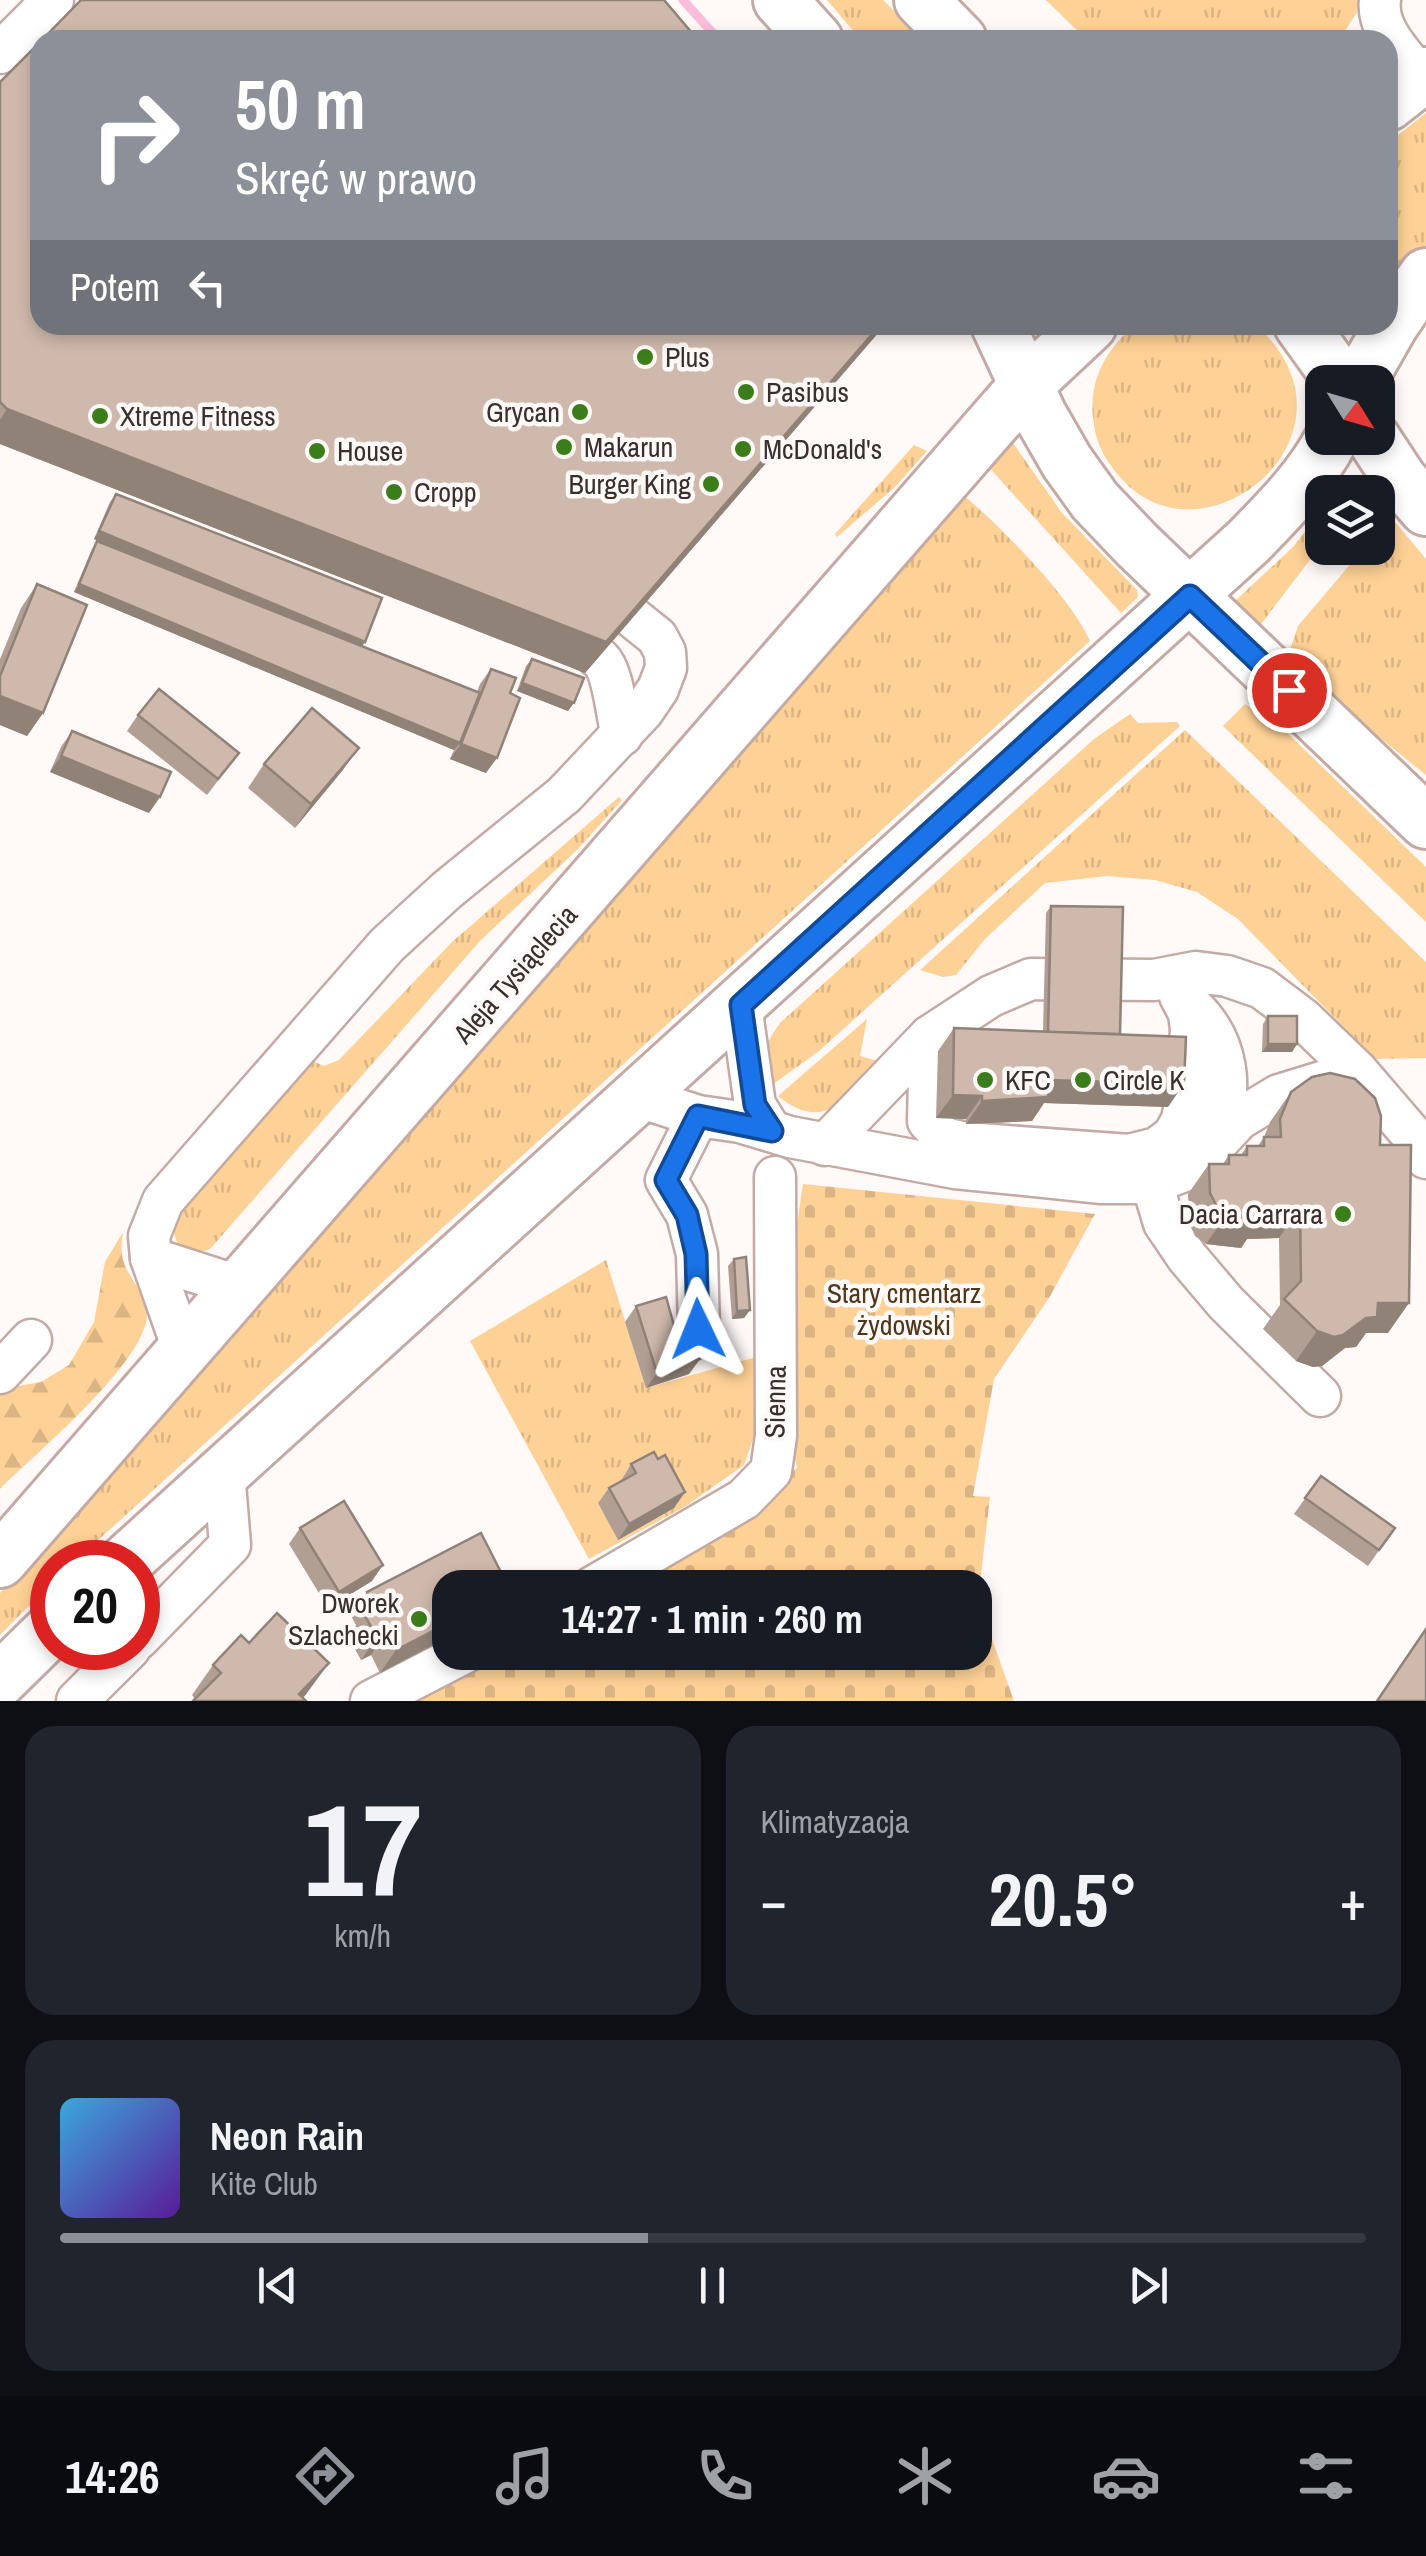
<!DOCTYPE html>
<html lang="pl">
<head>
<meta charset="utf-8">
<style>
  :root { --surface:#171b24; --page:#20242c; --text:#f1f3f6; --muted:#9ea1a6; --line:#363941; --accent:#8c9099 }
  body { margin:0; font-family:"Archivo Narrow",sans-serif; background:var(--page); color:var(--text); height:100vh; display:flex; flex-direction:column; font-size:38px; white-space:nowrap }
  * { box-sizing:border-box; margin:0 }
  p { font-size:32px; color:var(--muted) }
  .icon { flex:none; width:55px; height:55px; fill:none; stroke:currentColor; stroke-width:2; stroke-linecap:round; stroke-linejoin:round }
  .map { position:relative; height:1701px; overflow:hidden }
  .details { display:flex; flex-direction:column; gap:25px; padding:25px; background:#0d0f14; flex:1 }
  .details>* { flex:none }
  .top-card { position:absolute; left:30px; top:30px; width:1368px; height:305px; border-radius:30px; box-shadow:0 5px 15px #0003; background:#8c9099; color:#fff; overflow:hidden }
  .needle { width:65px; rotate:127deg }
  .tools { position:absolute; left:1305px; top:365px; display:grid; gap:20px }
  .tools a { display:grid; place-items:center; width:90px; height:90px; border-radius:20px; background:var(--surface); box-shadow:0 5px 15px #0003; font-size:50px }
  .speed { position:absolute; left:30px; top:1540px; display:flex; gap:20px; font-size:50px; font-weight:700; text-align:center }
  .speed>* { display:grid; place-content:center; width:130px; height:130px; border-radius:50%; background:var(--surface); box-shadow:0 5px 15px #0003; line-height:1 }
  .speed .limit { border:15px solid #d22; background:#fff; color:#111 }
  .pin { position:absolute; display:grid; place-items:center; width:85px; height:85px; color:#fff; margin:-42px; border:5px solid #fff; border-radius:50%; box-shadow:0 2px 10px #0007 }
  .me { position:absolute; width:110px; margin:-55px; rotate:358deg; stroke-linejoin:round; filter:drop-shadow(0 0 8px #0008) }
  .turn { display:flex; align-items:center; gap:35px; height:210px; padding:0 40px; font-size:45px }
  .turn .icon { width:130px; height:130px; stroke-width:2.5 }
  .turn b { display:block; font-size:70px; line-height:85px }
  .then { display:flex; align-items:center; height:95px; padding:0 40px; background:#0003; gap:20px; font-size:38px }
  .big { font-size:75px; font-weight:700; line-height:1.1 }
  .details .tile { flex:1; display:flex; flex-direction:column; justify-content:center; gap:15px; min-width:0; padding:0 35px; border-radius:30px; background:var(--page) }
  .details .dial { align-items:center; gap:0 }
  .dial b { font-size:130px; line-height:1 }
  .song { display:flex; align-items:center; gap:30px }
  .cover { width:120px; height:120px; border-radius:15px; background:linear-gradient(135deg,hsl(200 70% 55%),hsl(270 70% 35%)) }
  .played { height:10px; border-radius:5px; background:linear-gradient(90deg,var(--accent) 45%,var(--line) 45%) }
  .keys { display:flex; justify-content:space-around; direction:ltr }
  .heat { display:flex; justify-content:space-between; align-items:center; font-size:55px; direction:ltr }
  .details .tiles { flex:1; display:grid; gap:25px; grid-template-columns:1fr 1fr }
  .tile:last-child { grid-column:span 2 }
  .trip { position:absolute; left:432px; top:1570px; width:560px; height:100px; border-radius:30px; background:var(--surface); box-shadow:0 5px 15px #0003; font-weight:700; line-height:100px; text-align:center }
  .dock { display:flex; height:160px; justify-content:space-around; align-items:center; background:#090b0e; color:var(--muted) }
  .dock .icon { width:70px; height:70px }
  .dock .current { color:var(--accent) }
  .dock b { font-size:45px; color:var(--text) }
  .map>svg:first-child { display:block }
  .grass { fill:url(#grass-tufts) }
  .forest { fill:url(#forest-firs) }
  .cemetery { fill:url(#cemetery-stones) }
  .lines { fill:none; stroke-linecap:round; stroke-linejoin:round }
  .stream { stroke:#fcbdda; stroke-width:9 }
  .minor-casing { stroke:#c4aaa5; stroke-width:45 }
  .major-casing { stroke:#c4aaa5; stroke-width:58 }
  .minor { stroke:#fff; stroke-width:40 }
  .major { stroke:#fff; stroke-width:52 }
  .wall { fill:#b29f94 }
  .shaded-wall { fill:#918278 }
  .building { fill:#cfb9ac; stroke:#918278; stroke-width:2.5 }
  .route-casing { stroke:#114b97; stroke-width:25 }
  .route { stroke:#1a73e8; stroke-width:18 }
  .poi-dot { fill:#3b7c1b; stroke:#fff9f8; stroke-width:4 }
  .labels { text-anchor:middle; stroke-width:9; stroke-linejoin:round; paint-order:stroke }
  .poi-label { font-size:28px; fill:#392f2d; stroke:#fff9f8; text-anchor:start }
  .street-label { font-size:28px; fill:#392f2d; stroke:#fff9f8 }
  .park-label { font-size:28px; fill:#4d381b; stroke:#fff9f8 }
</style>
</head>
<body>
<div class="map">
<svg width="1426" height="1701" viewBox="0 0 1426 1701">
  <defs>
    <pattern id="grass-tufts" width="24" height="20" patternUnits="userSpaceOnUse" patternTransform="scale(2.5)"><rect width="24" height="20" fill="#fed196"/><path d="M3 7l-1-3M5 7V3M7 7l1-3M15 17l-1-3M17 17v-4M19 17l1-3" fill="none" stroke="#dab482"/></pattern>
    <pattern id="forest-firs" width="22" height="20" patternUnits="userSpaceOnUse" patternTransform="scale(2.5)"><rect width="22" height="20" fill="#fed196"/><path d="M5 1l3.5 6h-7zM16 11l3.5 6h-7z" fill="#dab482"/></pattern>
    <pattern id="cemetery-stones" width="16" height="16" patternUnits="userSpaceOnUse" patternTransform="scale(2.5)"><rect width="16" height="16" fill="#fed196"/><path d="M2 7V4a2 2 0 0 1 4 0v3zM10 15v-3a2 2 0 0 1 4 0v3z" fill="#dab482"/></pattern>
  </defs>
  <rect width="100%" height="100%" fill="#fff9f8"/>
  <!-- grass -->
  <g class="grass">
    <path d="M827,0H883L924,40H861Z"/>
    <path d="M1046,0H1365L1339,40H1087Z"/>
    <path d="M1426,113V246L1392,293L1388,292V143Z"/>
    <path d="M1135,325H1256C1375,432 1204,573 1121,478C1107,463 1097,446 1094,425C1087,384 1104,351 1135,325Z"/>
    <path d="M1011,440L1062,513L1137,590L1138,597L1121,613L985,463Z"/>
    <path d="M914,445L927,451L895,487L837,537L835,534Z"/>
    <path d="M960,492C999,525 1070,596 1090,641L74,1562H52V1583L0,1635V1593L127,1457L418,1116Z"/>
    <path d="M1322,510V544L1255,632L1232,604L1294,546Z"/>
    <path d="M1390,516L1426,559V775L1286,662L1298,626L1364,548H1378V531Z"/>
    <path d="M1245,704L1282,728L1426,867V922L1223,726Z"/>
    <path d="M1130,714L1138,723L1177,722L1180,726L819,1051L772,1085C762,1057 762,1048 780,1023L1094,739Z"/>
    <path d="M1185,730L1426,962V1058L1375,1059L1238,919L1197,892L1155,880L1107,876L1045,883L985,939L956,975L943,977L920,970Z"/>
    <path d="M619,797L622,800L578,849L480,941L210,1249L198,1253L179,1247L171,1226L174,1215L308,1059L324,1066L339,1060L452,942Z"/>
    <path d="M867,1019L860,1056L881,1062C848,1096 826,1135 778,1096Z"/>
    <path d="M606,1260L646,1388L756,1357L757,1428L744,1465L686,1506L589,1559L470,1341Z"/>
  </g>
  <!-- forest -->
  <path class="forest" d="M123,1232C122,1239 121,1248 122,1255C125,1276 145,1290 147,1312C150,1359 35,1454 0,1489V1395L7,1388L41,1382L69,1365L94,1322L105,1262Z"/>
  <!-- cemetery -->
  <path class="cemetery" d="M803,1184L1095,1214L1049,1298L994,1379L973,1496L990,1497L978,1600L1014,1701H391L487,1653L975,1652V1588L607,1587L743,1509L797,1468L785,1407L792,1258Z"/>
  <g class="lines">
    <!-- stream -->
    <path class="stream" d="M683,0L719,40"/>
    <!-- minor casing -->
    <g class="minor-casing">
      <g id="minor">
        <path d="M1380,0C1376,30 1404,55 1421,78"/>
        <path d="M0,53L53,0"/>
        <path d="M553,631H560C572,640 589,648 600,659C614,672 616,715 622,735"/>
        <path d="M1186,1001C1230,1038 1236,1091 1213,1142"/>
        <path d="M741,1005L755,1105L771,1131"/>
        <path d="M930,1036L928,1121L944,1138L966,1143L1129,1155L1157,1148L1173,1136L1182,1120L1187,1092L1191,1029L1189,1013L1180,996"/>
        <path d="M639,1097L698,1116L740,1122L790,1137L955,1168L1102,1183H1152L1184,1171L1210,1150L1239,1119L1279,1095L1357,1071"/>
        <path d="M698,1116L666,1180L687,1215L697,1254L699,1329"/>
        <path d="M825,1145L930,1036L991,996L1031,979L1154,980L1196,972L1227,976L1262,988L1303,1019L1357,1071L1412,1135L1426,1158"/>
        <path d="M1152,1183L1164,1223L1187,1257L1226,1303L1320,1396"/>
        <path d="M151,1258L241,1287"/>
        <path d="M184,1352L151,1258L149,1236L163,1201L387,945L447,890L564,795L643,711L658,689L666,668L665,652L657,637L632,617"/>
        <path d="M0,1373L31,1340"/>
        <path d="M591,1588L744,1499L771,1471L776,1436L775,1177"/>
        <path d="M138,1639L230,1545L224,1471"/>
        <path d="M77,1701L130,1648"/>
        <path d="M371,1701L466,1652"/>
      </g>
    </g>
    <!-- major casing -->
    <g class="major-casing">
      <g id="major">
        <path d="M780,0L816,40"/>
        <path d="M921,0L960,40"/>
        <path d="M1388,104L1426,74"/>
        <path d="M998,325L1040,415L1067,462L1095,501L1137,545L1426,822"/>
        <path d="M1301,325L1342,382"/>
        <path d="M1359,382L1392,324L1426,275"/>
        <path d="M1373,438L1400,479L1426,509"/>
        <path d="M0,1561L1027,384L1090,325"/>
        <path d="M125,1562L1249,541C1280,509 1311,478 1332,438"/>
        <path d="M0,1680L52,1629"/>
      </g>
    </g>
    <!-- minor -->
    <use href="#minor" class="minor"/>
    <!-- major -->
    <use href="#major" class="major"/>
  </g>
  <!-- wall -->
  <g class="wall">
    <path d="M0,82L40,325H885L585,673L0,444Z"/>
    <path d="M116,494L365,642L361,646L477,692L480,684L491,669L510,693L486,773L450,759L454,750L74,592L92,549L97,541L146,561L94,539L110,502Z"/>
    <path d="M37,584L43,713L27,736L0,725V659L21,608Z"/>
    <path d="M532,659L568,711L517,691L526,666Z"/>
    <path d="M138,715L239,753L207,795L127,731Z"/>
    <path d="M72,731L149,813L50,772L61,747Z"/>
    <path d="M264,764L342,771L295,828L248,788Z"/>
    <path d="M1051,906L1120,1034L1168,1107L1044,1103L1032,1121L966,1124V1119L936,1118L938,1051L954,1028L1043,1031L1046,913Z"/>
    <path d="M1268,1016L1297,1044L1292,1052H1262L1263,1024Z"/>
    <path d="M1291,1092L1380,1145L1388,1333H1366L1356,1347L1345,1348L1322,1366L1313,1367L1296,1361L1263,1329L1280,1305L1279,1238L1247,1239L1241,1248L1206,1244L1195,1236L1189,1223L1188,1194L1209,1164H1223L1229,1155H1241L1247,1146H1258L1264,1137L1270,1122Z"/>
    <path d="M734,1259L750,1310L744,1318L732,1319L728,1266Z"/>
    <path d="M636,1306L677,1336L700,1359L689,1374L646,1388L625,1322Z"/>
    <path d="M658,1459L685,1492L674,1508L618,1540L598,1503L609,1488L621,1481L631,1464Z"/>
    <path d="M1321,1476L1395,1528L1368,1566L1294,1514Z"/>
    <path d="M300,1528L372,1581L328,1608L289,1544Z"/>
    <path d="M450,1588V1636L380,1673L371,1655L361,1660L348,1637L356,1625L351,1616L367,1592Z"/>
    <path d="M213,1665L307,1693L303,1698L195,1699L192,1695Z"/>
  </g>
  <!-- shaded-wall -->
  <g class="shaded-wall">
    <path d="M885,325L585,673L0,444V420L7,409Z"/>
    <path d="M99,531L365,642L359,650L94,539Z"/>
    <path d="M79,584L460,743L454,750L74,592Z"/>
    <path d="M522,683L574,703L568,711L517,691Z"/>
    <path d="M0,696L43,713L27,736L0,725Z"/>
    <path d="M461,744L497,758L486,773L450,759Z"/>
    <path d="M359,748L342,771L295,828L311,804Z"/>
    <path d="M61,756L160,797L149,813L50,772Z"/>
    <path d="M1268,1044H1297L1292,1052H1262Z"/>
    <path d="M1049,1080L1184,1084L1168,1107L1044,1103L1032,1121L966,1124L982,1101Z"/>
    <path d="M953,1095L982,1096L966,1119L936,1118Z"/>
    <path d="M1300,1208L1279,1238L1247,1239L1241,1248L1206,1244L1227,1214L1263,1209Z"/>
    <path d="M1378,1303H1409L1388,1333H1366L1356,1347L1345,1348L1322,1366L1313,1367L1296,1361L1317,1331Z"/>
    <path d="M750,1310L744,1318L732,1319L737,1311Z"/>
    <path d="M700,1359L689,1374L646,1388L657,1373Z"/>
    <path d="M685,1492L674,1508L618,1540L629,1524Z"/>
    <path d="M383,1565L372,1581L328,1608L339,1592Z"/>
    <path d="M450,1622V1636L380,1673L396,1650Z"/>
    <path d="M387,1632L371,1655L361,1660L377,1637Z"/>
    <path d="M329,1663L307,1693L300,1701L299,1694Z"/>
  </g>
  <!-- building -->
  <g class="building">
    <path d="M81,0H664L698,40H42Z"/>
    <path d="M40,42V325H880L606,642L7,409L0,402V82Z"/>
    <path d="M116,494L382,598L365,642L99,531Z"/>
    <path d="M97,541L480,693L460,743L79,584Z"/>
    <path d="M37,584L87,605L43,713L0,696V676Z"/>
    <path d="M532,659L584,678L574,703L522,683Z"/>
    <path d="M491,669L516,678L510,693L520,698L497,758L461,744Z"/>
    <path d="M159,689L239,753L218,779L138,715Z"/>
    <path d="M312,708L359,748L311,804L264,764Z"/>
    <path d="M72,731L171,772L160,797L61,756Z"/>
    <path d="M1051,906L1123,907L1120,1034L1048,1032Z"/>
    <rect x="1268" y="1016" width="29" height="28"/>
    <path d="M954,1028L1186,1037L1184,1084L1049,1080L1048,1097L982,1101V1096L953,1095Z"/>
    <path d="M1330,1073L1355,1079L1375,1098L1381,1116L1380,1145H1411L1409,1303H1378L1377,1317L1366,1318L1343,1335L1334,1337L1317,1331L1284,1299L1301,1281L1300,1208L1263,1209L1262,1217L1227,1214L1216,1205L1210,1193L1209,1164H1229V1155H1247V1146H1264V1137H1281L1280,1119L1291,1092L1312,1077Z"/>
    <path d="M746,1257L750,1310L737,1311L734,1259Z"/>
    <path d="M666,1297L677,1336L692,1331L700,1359L657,1373L636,1306Z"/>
    <path d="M654,1452L658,1459L665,1455L685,1492L629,1524L609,1488L636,1473L631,1464Z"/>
    <path d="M1321,1476L1395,1528L1379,1550L1305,1498Z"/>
    <path d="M344,1501L383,1565L339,1592L300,1528Z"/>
    <path d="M481,1533L509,1588H450V1622L396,1650L387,1632L377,1637L364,1614L376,1608L367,1592Z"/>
    <path d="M277,1613L329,1663L299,1694L306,1701H193L221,1673L213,1665L241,1635L249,1643Z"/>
    <path d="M1426,1629V1701H1377Z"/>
  </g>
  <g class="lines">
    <!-- route casing -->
    <g class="route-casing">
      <path id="route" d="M698,1329L696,1254L687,1215L666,1180L698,1116L772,1131L755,1105L741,1005L1190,596L1289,690"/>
    </g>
    <!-- route -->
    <use href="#route" class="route"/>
  </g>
  <!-- markers -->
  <g class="poi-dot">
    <circle cx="645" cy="357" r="10"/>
    <circle cx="746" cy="392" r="10"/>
    <circle cx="580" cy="412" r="10"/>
    <circle cx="100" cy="416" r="10"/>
    <circle cx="564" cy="447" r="10"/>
    <circle cx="743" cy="449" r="10"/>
    <circle cx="317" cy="451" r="10"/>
    <circle cx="711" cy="484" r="10"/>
    <circle cx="394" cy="492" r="10"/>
    <circle cx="985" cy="1080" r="10"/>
    <circle cx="1083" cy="1080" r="10"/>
    <circle cx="1343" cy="1214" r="10"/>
    <circle cx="419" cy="1619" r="10"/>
  </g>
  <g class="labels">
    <!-- poi labels -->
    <g class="poi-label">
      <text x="665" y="367">Plus</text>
      <text x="766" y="402">Pasibus</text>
      <text x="560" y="422" text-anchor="end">Grycan</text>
      <text x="120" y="426">Xtreme Fitness</text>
      <text x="584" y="457">Makarun</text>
      <text x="763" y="459">McDonald's</text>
      <text x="337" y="461">House</text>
      <text x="691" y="494" text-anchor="end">Burger King</text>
      <text x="414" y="502">Cropp</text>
      <text x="1005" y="1090">KFC</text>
      <text x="1103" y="1090">Circle K</text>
      <text x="1323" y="1224" text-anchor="end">Dacia Carrara</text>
      <text x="399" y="1613" text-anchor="end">Dworek<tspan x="399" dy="32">Szlachecki</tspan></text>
    </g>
    <!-- street labels -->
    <g class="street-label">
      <text transform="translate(515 974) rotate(-49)" y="10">Aleja Tysiąclecia</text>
      <text transform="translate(775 1402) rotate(-89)" y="10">Sienna</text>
    </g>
    <!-- park labels -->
    <g class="park-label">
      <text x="904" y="1303">Stary cmentarz<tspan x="904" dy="32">żydowski</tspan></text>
    </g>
  </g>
</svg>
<div class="tools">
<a><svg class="needle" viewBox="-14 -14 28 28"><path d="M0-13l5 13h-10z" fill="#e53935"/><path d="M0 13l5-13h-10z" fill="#9ea1a6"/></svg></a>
<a><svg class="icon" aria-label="layers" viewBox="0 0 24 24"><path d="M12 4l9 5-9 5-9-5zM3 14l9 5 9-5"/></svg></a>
</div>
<div class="speed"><div class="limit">20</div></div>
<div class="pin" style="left:1289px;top:690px;background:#d93025"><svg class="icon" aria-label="arrive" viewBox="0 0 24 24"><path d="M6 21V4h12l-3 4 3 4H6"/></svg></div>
<svg class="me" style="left:698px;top:1329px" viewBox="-20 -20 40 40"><path d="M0-17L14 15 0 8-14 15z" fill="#1a73e8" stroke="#fff" stroke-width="4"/></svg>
<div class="trip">14:27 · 1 min · 260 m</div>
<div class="top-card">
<div class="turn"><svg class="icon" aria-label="right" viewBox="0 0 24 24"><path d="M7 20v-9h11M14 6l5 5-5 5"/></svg><div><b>50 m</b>Skręć w prawo</div></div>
<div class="then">Potem<svg class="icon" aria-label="left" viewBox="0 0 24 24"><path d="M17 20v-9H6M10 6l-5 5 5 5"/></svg></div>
</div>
</div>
<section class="details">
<div class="tiles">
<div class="tile dial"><b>17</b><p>km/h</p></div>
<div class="tile"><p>Klimatyzacja</p>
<div class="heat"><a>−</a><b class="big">20.5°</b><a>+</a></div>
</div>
<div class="tile">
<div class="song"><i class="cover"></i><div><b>Neon Rain</b><p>Kite Club</p></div></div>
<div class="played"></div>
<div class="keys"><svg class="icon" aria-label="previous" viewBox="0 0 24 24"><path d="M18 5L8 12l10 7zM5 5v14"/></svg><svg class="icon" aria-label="pause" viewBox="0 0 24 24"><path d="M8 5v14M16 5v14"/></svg><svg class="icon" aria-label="next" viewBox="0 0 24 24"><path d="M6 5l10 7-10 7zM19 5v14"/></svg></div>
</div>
</div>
</section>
<nav class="dock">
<b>14:26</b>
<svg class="icon current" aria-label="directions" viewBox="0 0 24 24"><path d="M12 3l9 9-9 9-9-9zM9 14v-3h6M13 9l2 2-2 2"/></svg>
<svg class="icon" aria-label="music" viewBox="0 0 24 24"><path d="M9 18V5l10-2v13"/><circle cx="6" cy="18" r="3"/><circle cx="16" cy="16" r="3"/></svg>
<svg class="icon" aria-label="phone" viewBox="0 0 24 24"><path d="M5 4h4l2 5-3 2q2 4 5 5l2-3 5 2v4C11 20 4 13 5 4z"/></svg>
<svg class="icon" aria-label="climate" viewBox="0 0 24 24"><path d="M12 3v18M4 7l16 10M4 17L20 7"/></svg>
<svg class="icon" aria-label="car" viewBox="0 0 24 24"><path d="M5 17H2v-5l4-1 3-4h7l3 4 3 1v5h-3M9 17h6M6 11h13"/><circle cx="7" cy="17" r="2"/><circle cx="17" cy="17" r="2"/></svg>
<svg class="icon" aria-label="filters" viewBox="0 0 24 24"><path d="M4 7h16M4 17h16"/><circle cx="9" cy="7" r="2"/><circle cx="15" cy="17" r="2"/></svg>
</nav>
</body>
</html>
